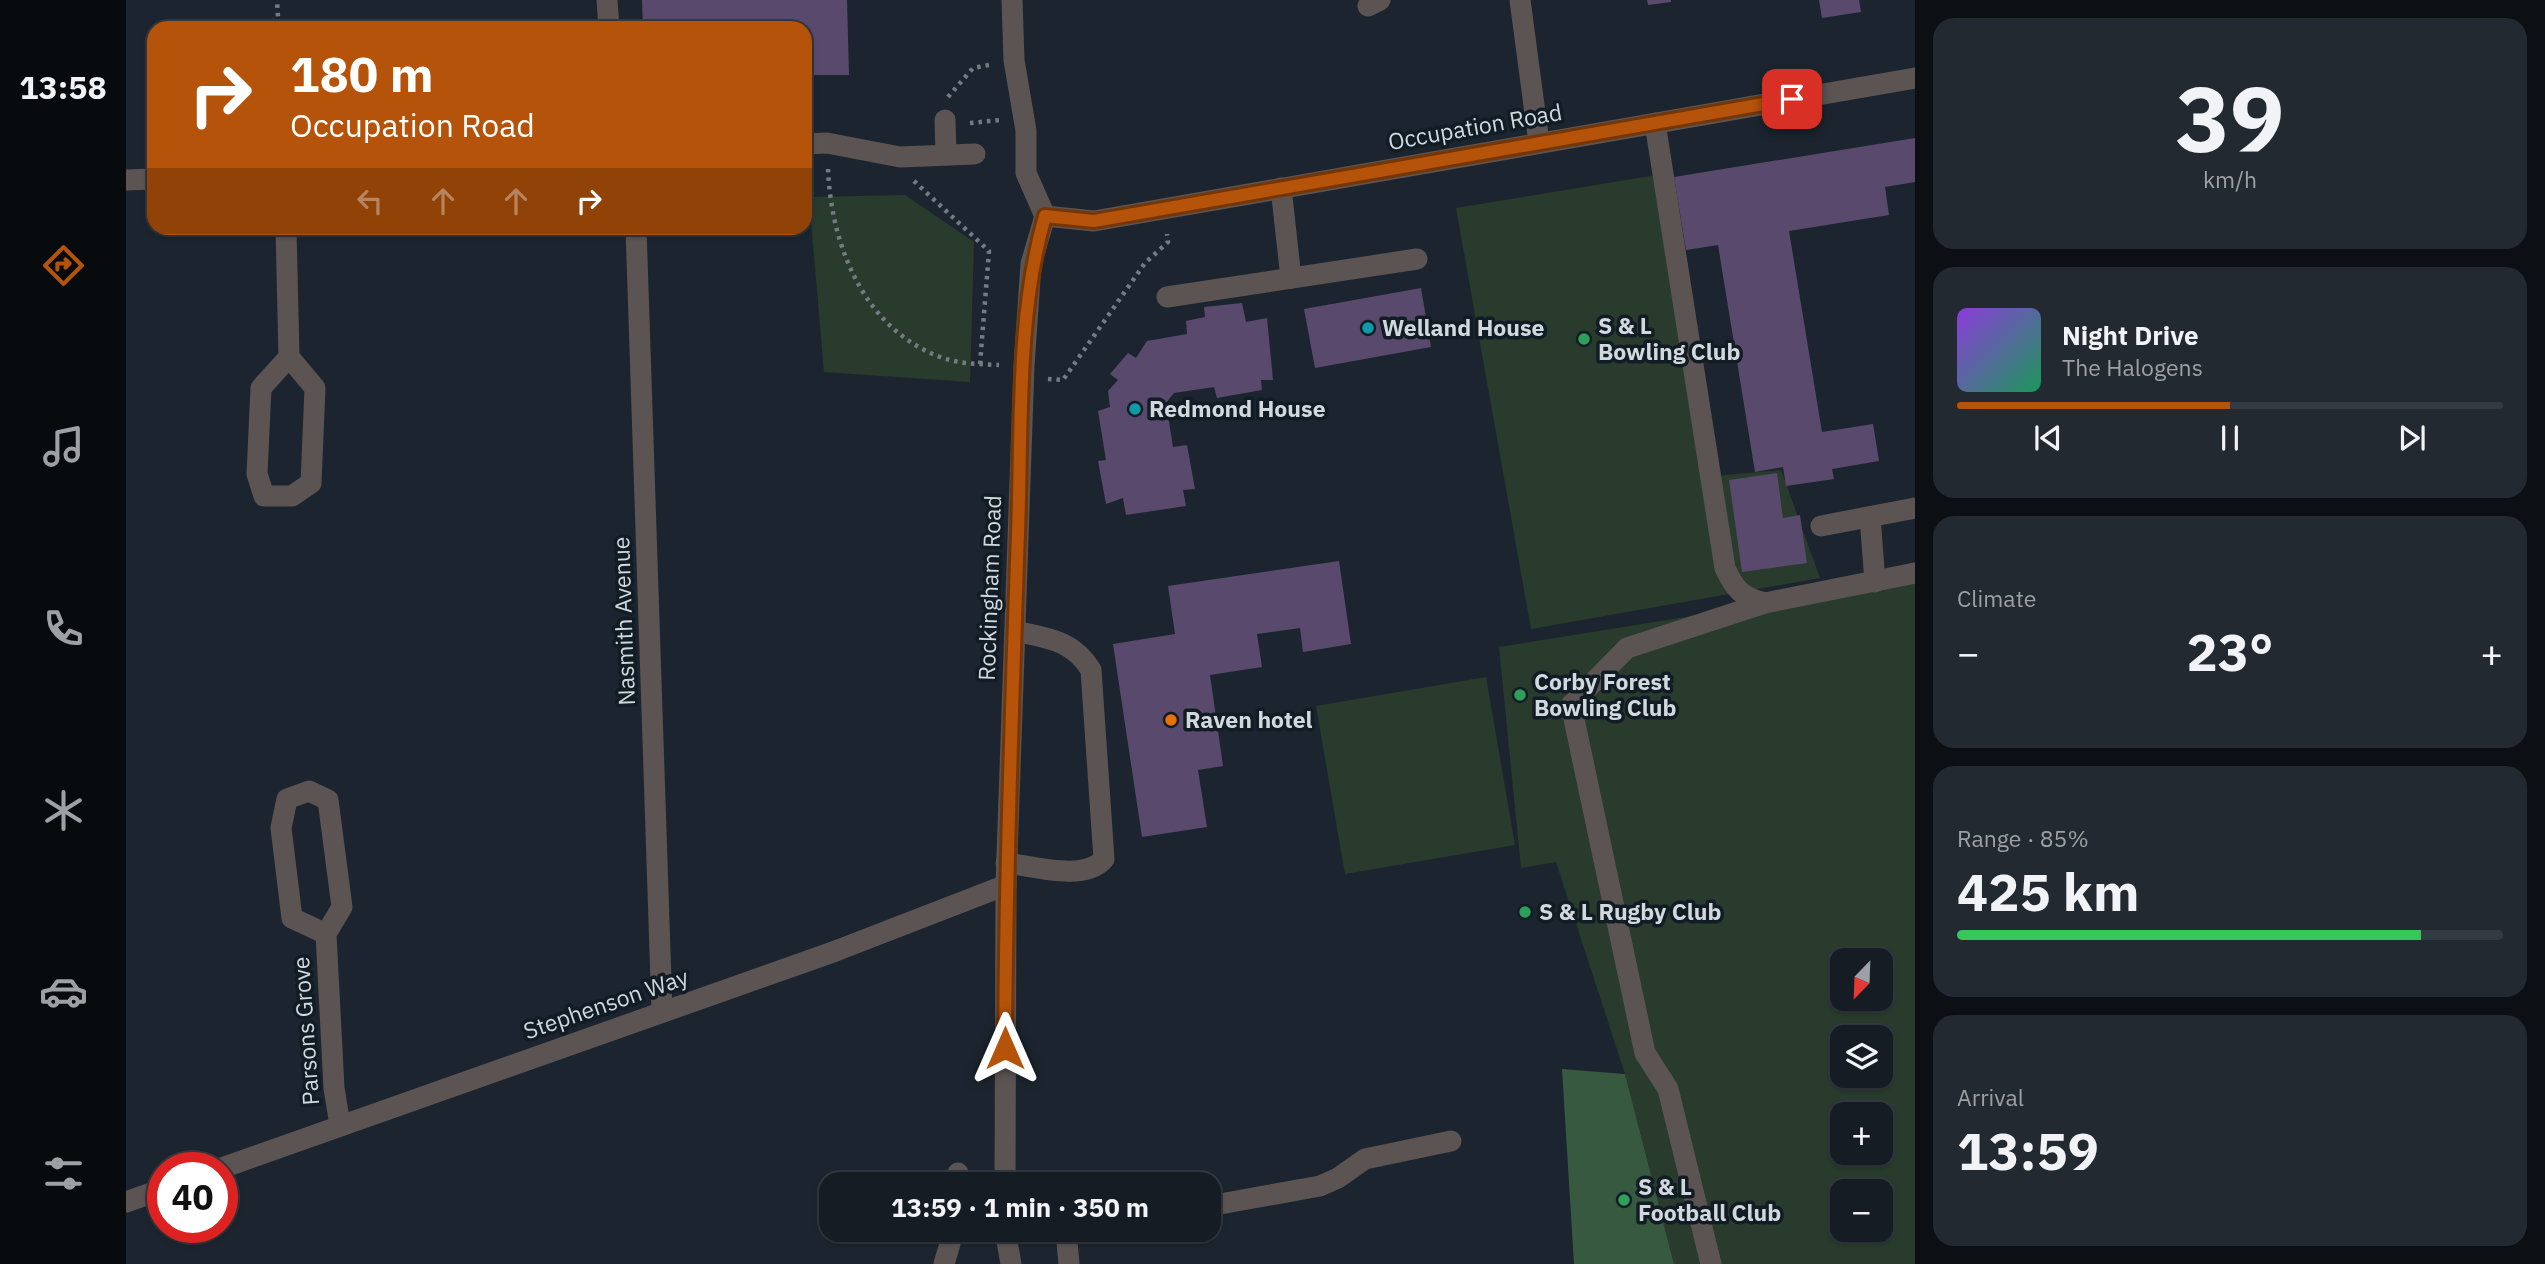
<!DOCTYPE html>
<html lang="en">
<head>
<meta charset="utf-8">
<style>
  :root { --surface:#151c23; --page:#222930; --text:#f1f3f6; --muted:#9da1a6; --line:#343a41; --accent:#b45309 }
  body { margin:0; font-family:"IBM Plex Sans",sans-serif; background:var(--page); color:var(--text); height:100vh; display:flex; flex-direction:column; font-size:26px; white-space:nowrap }
  * { box-sizing:border-box; margin:0 }
  p { font-size:23px; color:var(--muted) }
  .icon { flex:none; width:38px; height:38px; fill:none; stroke:currentColor; stroke-width:2; stroke-linecap:round; stroke-linejoin:round }
  .map { position:relative; flex:1; overflow:hidden }
  .sheet { display:flex; flex-direction:column; gap:18px; padding:18px; background:#0c0f13; width:630px }
  .sheet>* { flex:none }
  .hud { position:absolute; left:21px; top:21px; width:665px; height:214px; border-radius:21px; box-shadow:0 2px 5px #0004,0 0 0 2px var(--line); background:#b45309; color:#fff; overflow:hidden }
  .needle { width:46px; rotate:203deg }
  .buttons { position:absolute; left:1704px; top:948px; display:grid; gap:14px }
  .buttons a { display:grid; place-items:center; width:63px; height:63px; border-radius:14px; background:var(--surface); box-shadow:0 2px 5px #0004,0 0 0 2px var(--line); font-size:35px }
  .speed { position:absolute; left:21px; top:1152px; display:flex; gap:14px; font-size:35px; font-weight:700; text-align:center }
  .speed>* { display:grid; place-content:center; width:91px; height:91px; border-radius:50%; background:var(--surface); box-shadow:0 2px 5px #0004,0 0 0 2px var(--line); line-height:1 }
  .speed .limit { border:10px solid #d22; background:#fff; color:#111 }
  .pin { position:absolute; display:grid; place-items:center; width:60px; height:60px; color:#fff; margin:-30px; border-radius:14px; box-shadow:0 4px 10px #0006 }
  .me { position:absolute; width:77px; margin:-38px; rotate:0deg; stroke-linejoin:round; filter:drop-shadow(0 0 5px #0008) }
  .turn { display:flex; align-items:center; gap:24px; height:147px; padding:0 28px; font-size:32px }
  .turn .icon { width:91px; height:91px; stroke-width:2.5 }
  .turn b { display:block; font-size:49px; line-height:60px }
  .lanes { display:flex; align-items:center; height:66px; padding:0 28px; background:#0003; justify-content:center; gap:35px; direction:ltr }
  .lanes .off { opacity:.35 }
  .big { font-size:52px; font-weight:700; line-height:1.1 }
  .sheet .widget { flex:1; display:flex; flex-direction:column; justify-content:center; gap:10px; min-width:0; padding:0 24px; border-radius:21px; background:var(--page) }
  .sheet .dial { align-items:center; gap:0 }
  .dial b { font-size:91px; line-height:1 }
  .song { display:flex; align-items:center; gap:21px }
  .cover { width:84px; height:84px; border-radius:10px; background:linear-gradient(135deg,hsl(270 70% 55%),hsl(150 70% 35%)) }
  .played { height:7px; border-radius:4px; background:linear-gradient(90deg,var(--accent) 50%,var(--line) 50%) }
  .keys { display:flex; justify-content:space-around; direction:ltr }
  .heat { display:flex; justify-content:space-between; align-items:center; font-size:38px; direction:ltr }
  .charge { height:10px; border-radius:5px; background:linear-gradient(90deg,#34c759 85%,var(--line) 0) }
  .trip { position:absolute; left:693px; top:1172px; width:402px; height:70px; border-radius:21px; background:var(--surface); box-shadow:0 2px 5px #0004,0 0 0 2px var(--line); font-weight:700; line-height:70px; text-align:center }
  main { display:flex; flex:1; min-height:0 }
  .dock { display:flex; flex-direction:column; width:126px; justify-content:space-around; align-items:center; background:#080b0e; color:var(--muted) }
  .dock .icon { width:49px; height:49px }
  .dock .on { color:var(--accent) }
  .dock b { font-size:32px; color:var(--text) }
  .map>svg:first-child { display:block }
  .green { fill:#283b2d; fill-rule:evenodd }
  .forest { fill:#365940 }
  .building { fill:#59496c }
  .lines { fill:none; stroke-linecap:round; stroke-linejoin:round }
  .path { stroke:#737b83; stroke-width:4.5; stroke-dasharray:3.5 5; stroke-linecap:butt }
  .minor { stroke:#5b5452; stroke-width:21 }
  .route-casing { stroke:#753606; stroke-width:18 }
  .route { stroke:#b45309; stroke-width:12 }
  .culture-dot { fill:#0f9aa8; stroke:#121c25; stroke-width:2.5 }
  .leisure-dot { fill:#2e9e5b; stroke:#121c25; stroke-width:2.5 }
  .food-dot { fill:#e8710a; stroke:#121c25; stroke-width:2.5 }
  .labels { text-anchor:middle; stroke-width:7; stroke-linejoin:round; paint-order:stroke }
  .street-label { font-size:23px; fill:#d1d8de; stroke:#121c25 }
  .poi-label { font-size:23px; font-weight:bold; fill:#d1d8de; stroke:#121c25; text-anchor:start }
</style>
</head>
<body>
<main>
<nav class="dock">
<b>13:58</b>
<svg class="icon on" aria-label="directions" viewBox="0 0 24 24"><path d="M12 3l9 9-9 9-9-9zM9 14v-3h6M13 9l2 2-2 2"/></svg>
<svg class="icon" aria-label="music" viewBox="0 0 24 24"><path d="M9 18V5l10-2v13"/><circle cx="6" cy="18" r="3"/><circle cx="16" cy="16" r="3"/></svg>
<svg class="icon" aria-label="phone" viewBox="0 0 24 24"><path d="M5 4h4l2 5-3 2q2 4 5 5l2-3 5 2v4C11 20 4 13 5 4z"/></svg>
<svg class="icon" aria-label="climate" viewBox="0 0 24 24"><path d="M12 3v18M4 7l16 10M4 17L20 7"/></svg>
<svg class="icon" aria-label="car" viewBox="0 0 24 24"><path d="M5 17H2v-5l4-1 3-4h7l3 4 3 1v5h-3M9 17h6M6 11h13"/><circle cx="7" cy="17" r="2"/><circle cx="17" cy="17" r="2"/></svg>
<svg class="icon" aria-label="filters" viewBox="0 0 24 24"><path d="M4 7h16M4 17h16"/><circle cx="9" cy="7" r="2"/><circle cx="15" cy="17" r="2"/></svg>
</nav>
<div class="map">
<svg width="1789" height="1264" viewBox="0 0 1789 1264">
  <rect width="100%" height="100%" fill="#1c252f"/>
  <!-- green -->
  <g class="green">
    <path d="M1531,175L1589,476L1655,470L1694,578L1405,629L1330,208Z"/>
    <path d="M779,195L848,242L844,382L698,372L683,197Z"/>
    <path d="M1789,580V1264H1548L1499,1074L1430,862L1395,868L1373,647ZM1717,961H1755V999H1717ZM1717,1038H1755V1076H1717ZM1717,1115H1755V1153H1717ZM1717,1192H1755V1230H1717Z"/>
    <path d="M1360,677L1389,845L1219,874L1190,706Z"/>
  </g>
  <!-- forest -->
  <path class="forest" d="M1436,1069L1499,1074L1548,1264H1448Z"/>
  <!-- building -->
  <g class="building">
    <path d="M516,0H721L723,75H682V85H679V28H517Z"/>
    <path d="M1521,0H1545V2L1522,5Z"/>
    <path d="M1693,0H1733L1735,12L1696,18Z"/>
    <path d="M1789,138V182L1759,187L1763,215L1663,231L1696,432L1747,424L1753,461L1706,469L1708,479L1660,486L1657,467L1629,472L1592,245L1560,250L1548,177Z"/>
    <path d="M1295,288L1305,347L1189,368L1178,309Z"/>
    <path d="M1116,303L1120,322L1141,318L1147,380H1135L1136,390L1091,398L1088,387L1048,393L1040,403L1047,447L1061,445L1069,489L1057,490L1060,506L1000,515L997,498L980,504L972,461L980,460L972,411L984,407L982,391L992,380L984,374L1002,353L1010,358L1021,341L1061,334L1060,321L1079,317L1078,307Z"/>
    <path d="M1651,473L1657,518L1674,515L1681,563L1616,572L1603,480Z"/>
    <path d="M1213,561L1225,644L1177,652L1174,628L1131,634L1136,667L1084,675L1097,766L1072,770L1081,827L1016,837L987,644L1049,634L1042,586Z"/>
  </g>
  <g class="lines">
    <!-- path -->
    <g class="path">
      <path d="M140,28L152,17L151,0"/>
      <path d="M822,97L847,68L863,65"/>
      <path d="M844,123L874,120"/>
      <path d="M702,169C705,244 737,328 814,357C833,364 853,364 873,365"/>
      <path d="M788,181L863,251L854,364"/>
      <path d="M922,379L937,380L1019,263L1042,242L1041,234"/>
    </g>
    <!-- minor -->
    <g class="minor">
      <path d="M481,0L483,28"/>
      <path d="M1394,0L1413,143"/>
      <path d="M1242,6L1254,0"/>
      <path d="M819,120L820,155"/>
      <path d="M1529,123L1599,568C1609,590 1616,597 1639,603L1789,573"/>
      <path d="M679,144L701,143L774,157L849,154"/>
      <path d="M0,180L28,179"/>
      <path d="M1155,188L1165,278"/>
      <path d="M919,216L968,221L1789,78"/>
      <path d="M160,228L163,357L189,388L185,483L166,496H138L131,474L135,388L163,357"/>
      <path d="M510,228L536,1012"/>
      <path d="M1041,297L1291,259"/>
      <path d="M1744,517L1749,582"/>
      <path d="M1695,526L1789,508"/>
      <path d="M880,863C908,866 958,882 978,859L965,670C947,640 921,638 889,631"/>
      <path d="M200,934L166,918L155,828L161,799L183,791L202,800L216,907L200,934L208,1088L214,1125"/>
      <path d="M96,1168L707,952L880,885"/>
      <path d="M832,1173L833,1185"/>
      <path d="M879,1185L880,885L898,366L905,264L919,216L900,173V131L888,60L886,0"/>
      <path d="M0,1202L37,1189"/>
      <path d="M1083,1206L1194,1186L1212,1178L1239,1159L1325,1141"/>
      <path d="M879,1230L885,1264"/>
      <path d="M879,1231L942,1230"/>
      <path d="M940,1231L943,1264"/>
      <path d="M818,1264L828,1230"/>
      <path d="M1585,1264L1542,1089L1519,1053L1445,705L1501,648L1639,603"/>
    </g>
  </g>
  <g class="lines">
    <!-- route casing -->
    <g class="route-casing">
      <path id="route" d="M879,1048C880,876 886,705 892,533C896,428 890,317 919,216L968,221L1666,99"/>
    </g>
    <!-- route -->
    <use href="#route" class="route"/>
  </g>
  <!-- markers -->
  <g class="culture-dot">
    <circle cx="1242" cy="328" r="7"/>
    <circle cx="1009" cy="409" r="7"/>
  </g>
  <g class="leisure-dot">
    <circle cx="1458" cy="339" r="7"/>
    <circle cx="1394" cy="695" r="7"/>
    <circle cx="1399" cy="912" r="7"/>
    <circle cx="1498" cy="1200" r="7"/>
  </g>
  <circle class="food-dot" cx="1045" cy="720" r="7"/>
  <g class="labels">
    <!-- street labels -->
    <g class="street-label">
      <text transform="translate(1349 127) rotate(-10)" y="8">Occupation Road</text>
      <text transform="translate(864 588) rotate(-88)" y="8">Rockingham Road</text>
      <text transform="translate(498 621) rotate(-92)" y="8">Nasmith Avenue</text>
      <text transform="translate(480 1004) rotate(-19)" y="8">Stephenson Way</text>
      <text transform="translate(180 1031) rotate(-94)" y="8">Parsons Grove</text>
    </g>
    <!-- poi labels -->
    <g class="poi-label">
      <text x="1472" y="334">S &amp; L<tspan x="1472" dy="26">Bowling Club</tspan></text>
      <text x="1256" y="336">Welland House</text>
      <text x="1023" y="417">Redmond House</text>
      <text x="1408" y="690">Corby Forest<tspan x="1408" dy="26">Bowling Club</tspan></text>
      <text x="1059" y="728">Raven hotel</text>
      <text x="1413" y="920">S &amp; L Rugby Club</text>
      <text x="1512" y="1195">S &amp; L<tspan x="1512" dy="26">Football Club</tspan></text>
    </g>
  </g>
</svg>
<div class="buttons">
<a><svg class="needle" viewBox="-14 -14 28 28"><path d="M0-13l5 13h-10z" fill="#e53935"/><path d="M0 13l5-13h-10z" fill="#9da1a6"/></svg></a>
<a><svg class="icon" aria-label="layers" viewBox="0 0 24 24"><path d="M12 4l9 5-9 5-9-5zM3 14l9 5 9-5"/></svg></a>
<a>+</a>
<a>−</a>
</div>
<div class="speed"><div class="limit">40</div></div>
<div class="pin" style="left:1666px;top:99px;background:#d93025"><svg class="icon" aria-label="arrive" viewBox="0 0 24 24"><path d="M6 21V4h12l-3 4 3 4H6"/></svg></div>
<svg class="me" style="left:879px;top:1048px" viewBox="-20 -20 40 40"><path d="M0-17L14 15 0 8-14 15z" fill="#b45309" stroke="#fff" stroke-width="4"/></svg>
<div class="trip">13:59 · 1 min · 350 m</div>
<div class="hud">
<div class="turn"><svg class="icon" aria-label="right" viewBox="0 0 24 24"><path d="M7 20v-9h11M14 6l5 5-5 5"/></svg><div><b>180 m</b>Occupation Road</div></div>
<div class="lanes"><svg class="icon off" aria-label="left" viewBox="0 0 24 24"><path d="M17 20v-9H6M10 6l-5 5 5 5"/></svg><svg class="icon off" aria-label="ahead" viewBox="0 0 24 24"><path d="M12 20V5M6 11l6-6 6 6"/></svg><svg class="icon off" aria-label="ahead" viewBox="0 0 24 24"><path d="M12 20V5M6 11l6-6 6 6"/></svg><svg class="icon" aria-label="right" viewBox="0 0 24 24"><path d="M7 20v-9h11M14 6l5 5-5 5"/></svg></div>
</div>
</div>
<section class="sheet">
<div class="widget dial"><b>39</b><p>km/h</p></div>
<div class="widget">
<div class="song"><i class="cover"></i><div><b>Night Drive</b><p>The Halogens</p></div></div>
<div class="played"></div>
<div class="keys"><svg class="icon" aria-label="previous" viewBox="0 0 24 24"><path d="M18 5L8 12l10 7zM5 5v14"/></svg><svg class="icon" aria-label="pause" viewBox="0 0 24 24"><path d="M8 5v14M16 5v14"/></svg><svg class="icon" aria-label="next" viewBox="0 0 24 24"><path d="M6 5l10 7-10 7zM19 5v14"/></svg></div>
</div>
<div class="widget"><p>Climate</p>
<div class="heat"><a>−</a><b class="big">23°</b><a>+</a></div>
</div>
<div class="widget"><p>Range · 85%</p><b class="big">425 km</b><div class="charge"></div></div>
<div class="widget"><p>Arrival</p><b class="big">13:59</b></div>
</section>
</main>
</body>
</html>
